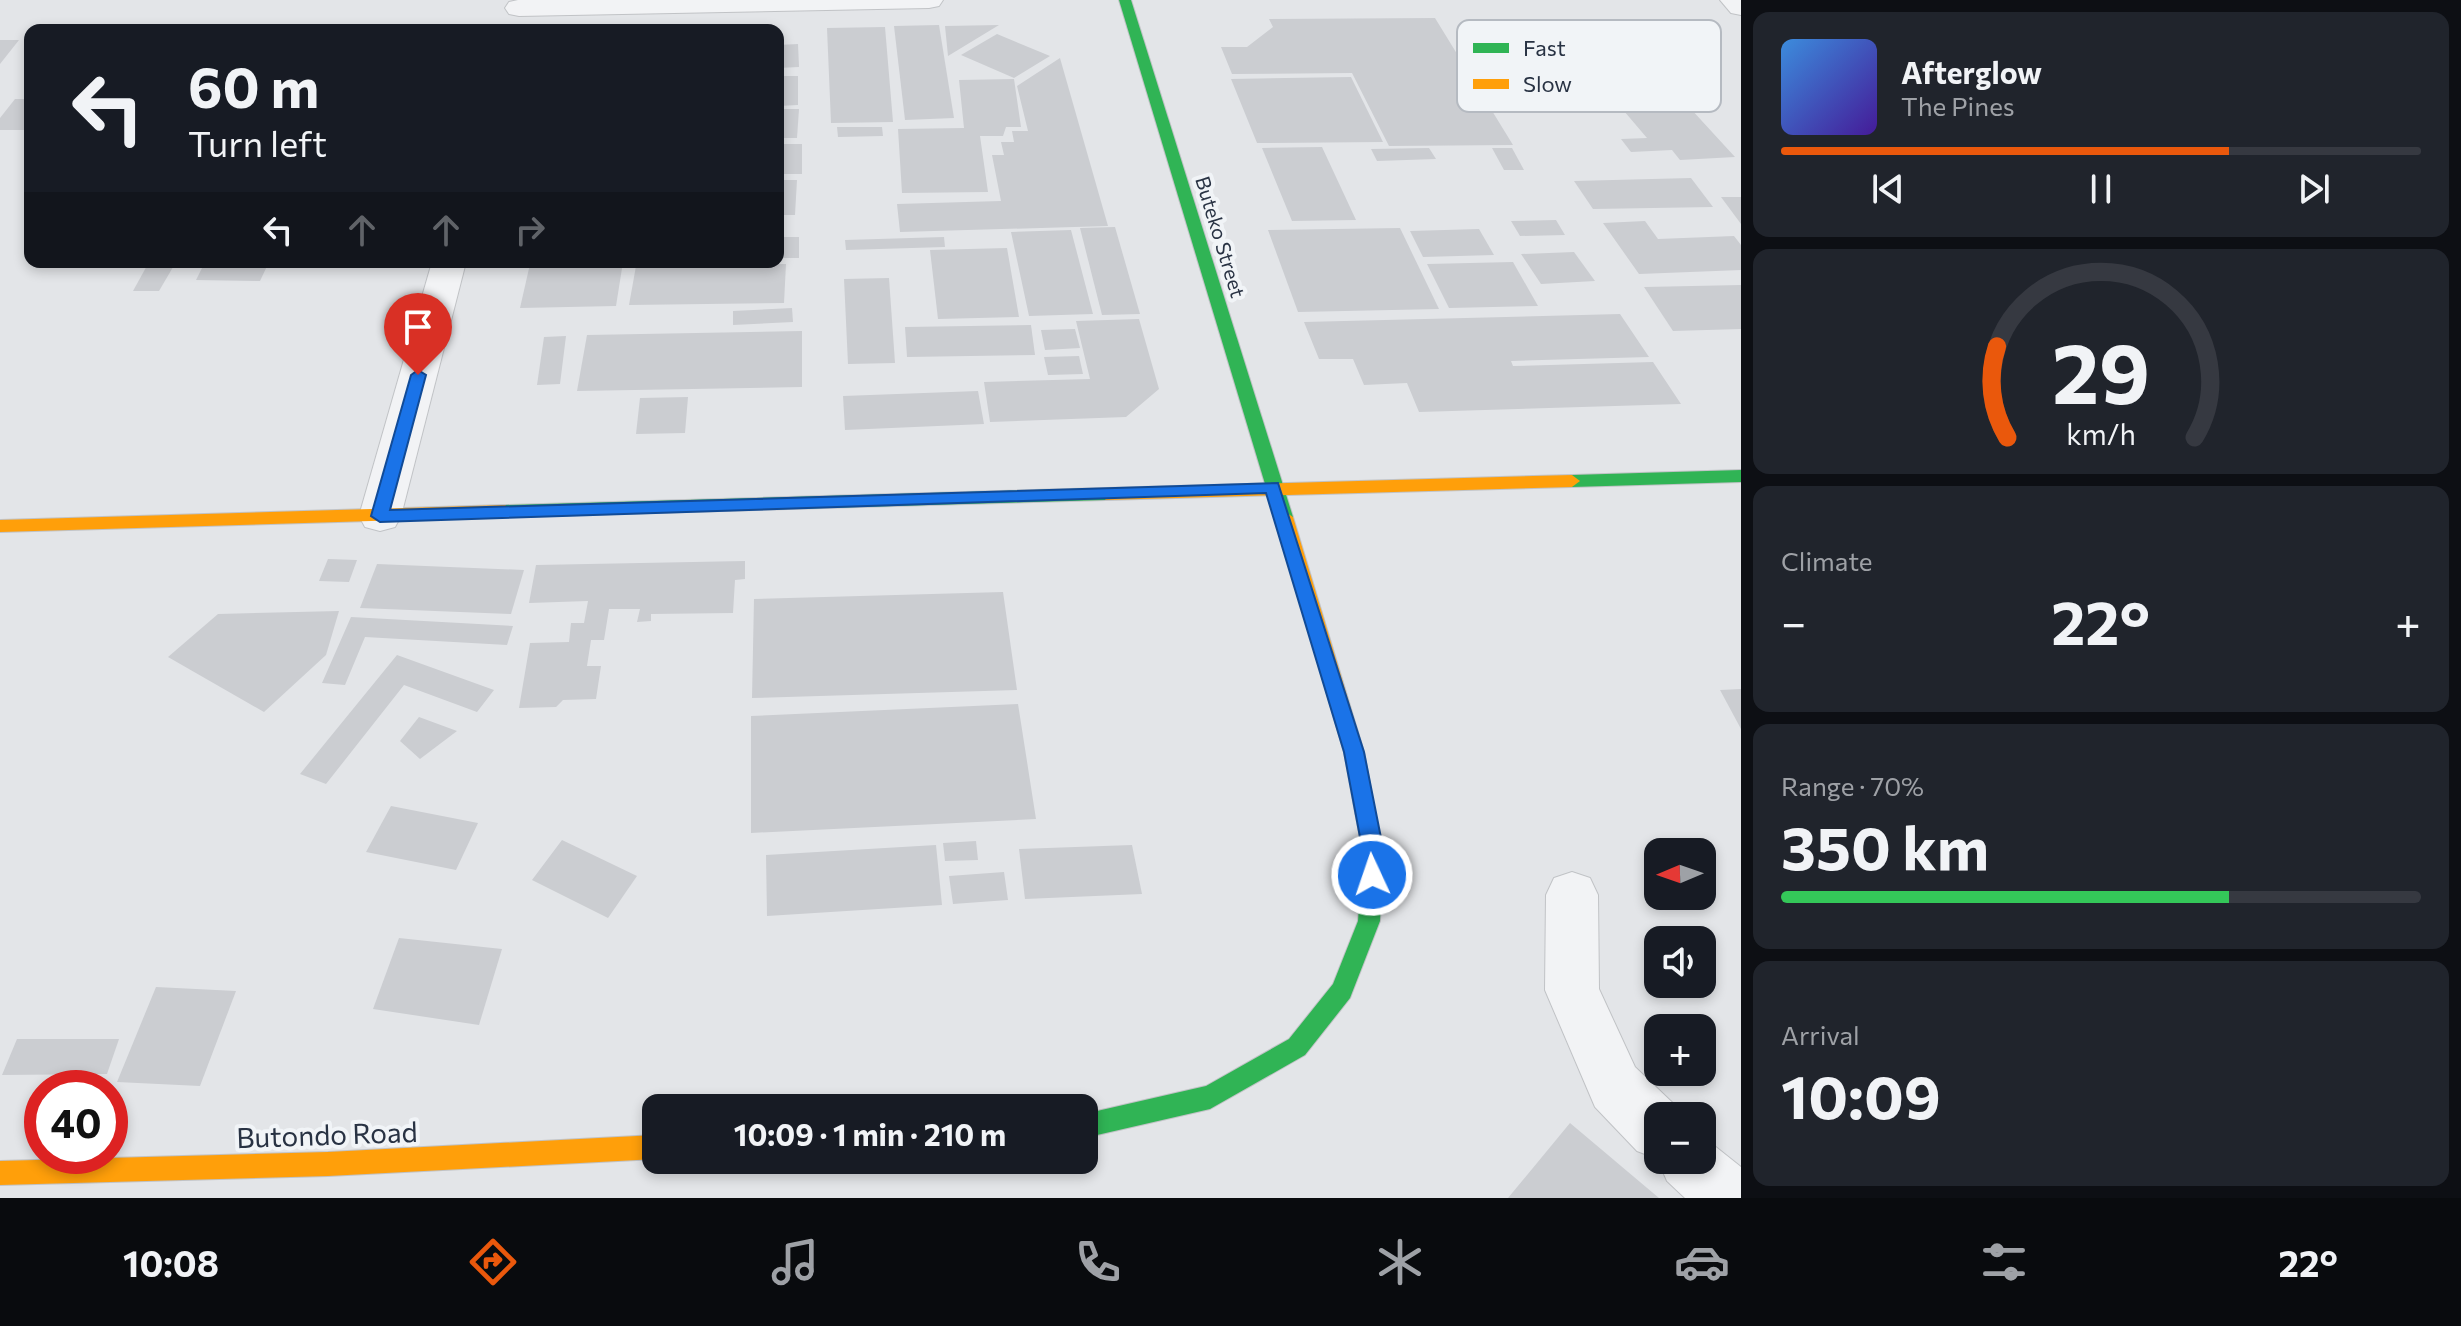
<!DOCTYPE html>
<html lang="en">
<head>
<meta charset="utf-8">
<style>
  :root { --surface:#171b24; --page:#20242c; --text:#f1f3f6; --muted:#9ea1a6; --line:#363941; --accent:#ea580c }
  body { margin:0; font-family:Commissioner,sans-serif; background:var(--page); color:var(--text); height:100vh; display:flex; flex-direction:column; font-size:30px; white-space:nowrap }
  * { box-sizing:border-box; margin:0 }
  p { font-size:26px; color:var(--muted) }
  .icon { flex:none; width:44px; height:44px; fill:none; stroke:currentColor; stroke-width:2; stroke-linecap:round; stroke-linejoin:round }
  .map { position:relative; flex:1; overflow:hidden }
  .panel { display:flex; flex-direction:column; gap:12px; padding:12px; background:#0d0f14; width:720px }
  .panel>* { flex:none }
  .hud { position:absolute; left:24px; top:24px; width:760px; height:244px; border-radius:16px; box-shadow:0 4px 12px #0003; background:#171b24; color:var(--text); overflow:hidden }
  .needle { width:52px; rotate:268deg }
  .fabs { position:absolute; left:1644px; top:838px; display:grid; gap:16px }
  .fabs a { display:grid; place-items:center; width:72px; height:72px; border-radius:16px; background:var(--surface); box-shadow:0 4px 12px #0003; font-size:40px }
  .speed { position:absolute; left:24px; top:1070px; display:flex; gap:16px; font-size:40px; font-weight:700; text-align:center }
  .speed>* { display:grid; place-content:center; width:104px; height:104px; border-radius:50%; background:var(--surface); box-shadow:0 4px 12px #0003; line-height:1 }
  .speed .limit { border:12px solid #d22; background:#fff; color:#111 }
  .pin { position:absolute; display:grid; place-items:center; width:68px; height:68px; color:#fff; margin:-82px -34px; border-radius:50% 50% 50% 0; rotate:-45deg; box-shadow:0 0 8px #0007 }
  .pin .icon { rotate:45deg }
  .me { position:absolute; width:88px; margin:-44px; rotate:357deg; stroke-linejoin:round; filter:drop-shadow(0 0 6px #0008) }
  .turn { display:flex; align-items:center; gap:28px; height:168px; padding:0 32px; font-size:36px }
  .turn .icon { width:104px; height:104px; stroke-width:2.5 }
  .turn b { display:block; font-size:56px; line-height:68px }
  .lanes { display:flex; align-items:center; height:76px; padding:0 32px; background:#0003; justify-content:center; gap:40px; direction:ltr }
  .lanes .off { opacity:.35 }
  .big { font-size:60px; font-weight:700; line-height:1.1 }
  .panel .widget { flex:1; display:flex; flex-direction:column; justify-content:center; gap:12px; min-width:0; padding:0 28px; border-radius:16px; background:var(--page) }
  .panel .dial { align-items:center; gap:0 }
  .dial svg { height:208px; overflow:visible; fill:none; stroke:var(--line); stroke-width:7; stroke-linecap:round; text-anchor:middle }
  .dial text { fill:var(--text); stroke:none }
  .song { display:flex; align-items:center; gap:24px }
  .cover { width:96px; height:96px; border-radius:12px; background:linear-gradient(135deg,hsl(210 70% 55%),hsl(260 70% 35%)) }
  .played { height:8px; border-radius:4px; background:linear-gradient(90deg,var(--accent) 70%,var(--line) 70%) }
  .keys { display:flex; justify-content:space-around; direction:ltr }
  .heat { display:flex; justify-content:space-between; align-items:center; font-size:44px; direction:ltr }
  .charge { height:12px; border-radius:6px; background:linear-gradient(90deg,#34c759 70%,var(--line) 0) }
  .trip { position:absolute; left:642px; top:1094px; width:456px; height:80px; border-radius:16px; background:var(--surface); box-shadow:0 4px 12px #0003; font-weight:700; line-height:80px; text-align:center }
  .tabs { display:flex; height:128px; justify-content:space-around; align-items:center; background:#090b0e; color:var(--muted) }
  .tabs .icon { width:56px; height:56px }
  .tabs .on { color:var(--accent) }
  .tabs b { font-size:36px; color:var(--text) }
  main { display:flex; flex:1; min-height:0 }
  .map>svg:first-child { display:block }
  .building { fill:#cbcdd1 }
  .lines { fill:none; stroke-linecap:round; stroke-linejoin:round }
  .street-casing { stroke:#c1c3c6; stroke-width:2 }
  .fast-casing { stroke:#c1c3c6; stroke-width:2 }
  .slow-casing { stroke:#c1c3c6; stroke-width:2 }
  .street { fill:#f2f3f5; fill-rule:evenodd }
  .fast { fill:#30b455; fill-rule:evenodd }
  .slow { fill:#ff9f0a; fill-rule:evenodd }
  .route { fill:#1a73e8; stroke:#114b97; stroke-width:2 }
  .labels { text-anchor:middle; stroke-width:8; stroke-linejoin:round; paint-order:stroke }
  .far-street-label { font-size:20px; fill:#283243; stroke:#f1f4f7 }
  .near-street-label { font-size:28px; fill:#283243; stroke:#f1f4f7 }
  .key { fill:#f1f4f7; stroke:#b5bac1; stroke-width:2 }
  .key-label { font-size:22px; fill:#283243 }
</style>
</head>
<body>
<main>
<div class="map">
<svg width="1741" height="1198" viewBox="0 0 1741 1198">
  <rect width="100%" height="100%" fill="#e3e5e8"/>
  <!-- building -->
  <g class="building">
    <path d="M1435,18L1513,145L1389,146L1352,73L1232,74L1221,47H1247L1273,27L1269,19Z"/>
    <path d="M939,25L954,118L905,120L894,26Z"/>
    <path d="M999,25L948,56L945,26Z"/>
    <path d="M885,27L893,122L831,123L827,28Z"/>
    <path d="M997,34L1050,56L1014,78L961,55Z"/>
    <path d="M0,40H19L0,64Z"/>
    <path d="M798,44L799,67L778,68V45Z"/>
    <path d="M1060,58L1108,226L900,232L897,204L1001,201L992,155H1004L1001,142H1014L1012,131H1028L1017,86Z"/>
    <path d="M778,76H798V105L778,106Z"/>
    <path d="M1351,77L1383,142L1257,143L1231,79Z"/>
    <path d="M1014,79L1021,127H1006L1003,136H980L988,192L902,193L898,129L964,128L959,80Z"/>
    <path d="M15,99H30V130H0V118Z"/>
    <path d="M1690,108L1735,157L1680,160L1672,150L1631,152L1621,139L1647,138L1624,111Z"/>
    <path d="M778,109H799L797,138H778Z"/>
    <path d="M837,127H882L883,136L838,137Z"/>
    <rect x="778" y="144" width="24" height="30"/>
    <path d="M1322,147L1356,220L1292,221L1262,148Z"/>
    <path d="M1429,148L1436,159L1377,161L1371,149Z"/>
    <path d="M1492,148H1512L1524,170H1504Z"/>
    <path d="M1691,178L1713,207L1593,209L1574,181Z"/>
    <path d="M778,180H797L795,215H778Z"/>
    <path d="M1721,197H1741V224Z"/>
    <path d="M1556,220L1565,235L1520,236L1511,221Z"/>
    <path d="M1645,221L1658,239L1734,236L1741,245V270L1639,274L1603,223Z"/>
    <path d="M1115,227L1140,314L1102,315L1080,228Z"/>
    <path d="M1400,228L1439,309L1298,312L1268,230Z"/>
    <path d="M1479,229L1494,255L1423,257L1410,231Z"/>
    <path d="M1071,230L1093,314L1029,316L1011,232Z"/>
    <path d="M782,237H799V258H778V244Z"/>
    <path d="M944,237L945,247L846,250L845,240Z"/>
    <path d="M1007,248L1019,317L938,319L930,250Z"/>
    <path d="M1574,252L1595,281L1541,284L1521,254Z"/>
    <path d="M149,262H176L159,291H133Z"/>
    <path d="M205,262H269L260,281L196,280Z"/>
    <path d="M623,262L616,306L520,308L530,264Z"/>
    <path d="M1513,262L1538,306L1449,308L1427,264Z"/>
    <path d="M786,264L784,303L629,305L636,266Z"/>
    <path d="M889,278L895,363L848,364L844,279Z"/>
    <path d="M1741,285V329L1673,331L1644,287Z"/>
    <path d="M792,308L793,322L733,325V311Z"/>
    <path d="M1620,314L1649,357L1511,361L1513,366L1653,362L1681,404L1419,412L1407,383L1364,385L1353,359H1319L1304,322Z"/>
    <path d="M1139,319L1159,389L1126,417L990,422L984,382L1090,379L1076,321Z"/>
    <path d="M1031,325L1035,355L907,357L905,327Z"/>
    <path d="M1075,329L1080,348L1045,350L1041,330Z"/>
    <path d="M802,331V387L577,391L587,335Z"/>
    <path d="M566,336L560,384L537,385L544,337Z"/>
    <path d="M1079,356L1083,374L1048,375L1044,357Z"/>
    <path d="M978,391L984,424L845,430L843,396Z"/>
    <path d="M688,397L685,433L636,434L640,398Z"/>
    <path d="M328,559L357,560L349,582L319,581Z"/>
    <path d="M745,561V579L735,580L733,613L651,614V621L637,622L640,609H609L604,640H591L587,666H601L596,699L563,700L556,707L519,708L530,643L569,642L571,623H584L588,601L529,603L536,565Z"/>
    <path d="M377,564L524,570L511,614L360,608Z"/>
    <path d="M1003,592L1017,690L752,698L754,599Z"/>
    <path d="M339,611L326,655L264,712L168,657L218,614Z"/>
    <path d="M351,617L513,626L507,645L365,637L345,685L322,683Z"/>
    <path d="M397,655L494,690L477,712L404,685L326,784L300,774Z"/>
    <path d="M1741,689V729L1720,690Z"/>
    <path d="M1018,704L1036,819L751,833V716Z"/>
    <path d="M419,717L457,731L420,759L400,741Z"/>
    <path d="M391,806L478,823L456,870L366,852Z"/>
    <path d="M562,840L637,876L608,918L532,880Z"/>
    <path d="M976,841L978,860L945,861L943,843Z"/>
    <path d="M936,845L942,905L767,916L766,855Z"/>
    <path d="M1132,845L1142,894L1025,899L1019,849Z"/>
    <path d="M1004,872L1008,900L953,904L949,876Z"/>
    <path d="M399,938L502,949L479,1025L373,1009Z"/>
    <path d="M156,987L236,991L200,1086L117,1082Z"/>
    <path d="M17,1039H119L107,1074L2,1075Z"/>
    <path d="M1570,1123L1659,1198H1508Z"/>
  </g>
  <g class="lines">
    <!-- street casing -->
    <g class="street-casing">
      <g id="street">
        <path d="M518,0H943L939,6L929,8L519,16L509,14L505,8L509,2Z"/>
        <path d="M1720,0H1741V15L1731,13Z"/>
        <path d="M432,262H466L401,516L395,527L380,531L365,527L359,516Z"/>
        <path d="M1572,872L1590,878L1598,895L1599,989L1635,1067L1679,1109L1682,1116H1658V1159L1637,1151L1595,1107L1545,990L1546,895L1554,878Z"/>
        <path d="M1702,1136L1741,1167V1198H1685L1667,1181L1658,1160H1702Z"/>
      </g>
    </g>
    <!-- fast casing -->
    <g class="fast-casing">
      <g id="fast">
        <path d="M1119,0H1131L1293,517L1290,521L1284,523L1275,517Z"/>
        <path d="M1741,470V482L1572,487L1564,481L1572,475Z"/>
        <path d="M1106,488L1114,494L1106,500L505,517L497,511L505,505Z"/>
        <path d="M1365,803L1372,806L1375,812L1383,853L1380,921L1350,998L1305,1055L1210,1109L1084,1138V1114L1206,1086L1289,1039L1333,984L1358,921L1363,853L1355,812L1358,806Z"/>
      </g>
    </g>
    <!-- slow casing -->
    <g class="slow-casing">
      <g id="slow">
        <path d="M1572,475L1580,481L1572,487L1106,500L1098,494L1106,488Z"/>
        <path d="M505,505L513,511L505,517L0,532V520Z"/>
        <path d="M1284,511L1293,517L1364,752L1375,812L1372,818L1365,821L1358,818L1355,812L1344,752L1275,517Z"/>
        <path d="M656,1135V1159L328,1176L0,1185V1161L328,1152Z"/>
      </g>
    </g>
    <!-- street -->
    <use href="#street" class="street"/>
    <!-- fast -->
    <use href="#fast" class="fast"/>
    <!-- slow -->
    <use href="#slow" class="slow"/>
  </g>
  <!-- route -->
  <path class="route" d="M418,370L426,375L390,510L1278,483L1364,752L1384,853L1379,882L1372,885L1364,882L1361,875L1363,853L1344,752L1266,493L380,522L371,516L411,375Z"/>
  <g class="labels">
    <!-- far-street labels -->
    <g class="far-street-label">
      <text transform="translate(1220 237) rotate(73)" y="7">Buteko Street</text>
    </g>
    <!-- near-street labels -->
    <g class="near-street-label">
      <text transform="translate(327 1135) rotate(-2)" y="10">Butondo Road</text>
    </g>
  </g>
  <!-- legend -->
  <rect x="1457" y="20" width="264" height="92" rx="12" class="key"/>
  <rect x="1473" y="43" width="36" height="10" fill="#30b455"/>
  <rect x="1473" y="79" width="36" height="10" fill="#ff9f0a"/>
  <g class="key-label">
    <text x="1523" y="56">Fast</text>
    <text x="1523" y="92">Slow</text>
  </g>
</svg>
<div class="fabs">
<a><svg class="needle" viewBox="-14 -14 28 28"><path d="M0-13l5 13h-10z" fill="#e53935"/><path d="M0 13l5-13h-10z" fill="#9ea1a6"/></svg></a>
<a><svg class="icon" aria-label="sound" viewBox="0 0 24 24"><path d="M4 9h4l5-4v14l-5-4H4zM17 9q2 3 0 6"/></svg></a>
<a>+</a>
<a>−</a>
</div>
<div class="speed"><div class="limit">40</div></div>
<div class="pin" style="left:418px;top:375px;background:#d93025"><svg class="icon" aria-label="arrive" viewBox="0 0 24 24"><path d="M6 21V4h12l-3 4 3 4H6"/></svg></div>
<svg class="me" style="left:1372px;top:875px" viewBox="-20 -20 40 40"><circle r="17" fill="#1a73e8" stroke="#fff" stroke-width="3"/><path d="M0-11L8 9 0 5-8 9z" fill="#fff"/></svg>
<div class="trip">10:09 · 1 min · 210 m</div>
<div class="hud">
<div class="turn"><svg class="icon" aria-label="left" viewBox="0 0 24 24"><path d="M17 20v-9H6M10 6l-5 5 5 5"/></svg><div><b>60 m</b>Turn left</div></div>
<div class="lanes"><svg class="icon" aria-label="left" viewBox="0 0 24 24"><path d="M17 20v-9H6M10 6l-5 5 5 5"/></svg><svg class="icon off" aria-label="ahead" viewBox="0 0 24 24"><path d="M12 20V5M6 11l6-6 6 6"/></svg><svg class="icon off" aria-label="ahead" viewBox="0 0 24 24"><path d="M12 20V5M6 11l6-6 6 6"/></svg><svg class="icon off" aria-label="right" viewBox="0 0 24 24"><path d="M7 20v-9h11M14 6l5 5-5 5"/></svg></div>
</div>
</div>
<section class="panel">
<div class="widget">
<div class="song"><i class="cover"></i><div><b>Afterglow</b><p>The Pines</p></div></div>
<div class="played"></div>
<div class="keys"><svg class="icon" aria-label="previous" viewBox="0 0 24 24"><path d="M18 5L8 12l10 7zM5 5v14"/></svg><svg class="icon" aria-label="pause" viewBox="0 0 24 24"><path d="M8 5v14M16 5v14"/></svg><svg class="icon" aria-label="next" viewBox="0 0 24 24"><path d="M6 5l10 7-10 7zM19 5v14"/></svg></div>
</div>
<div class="widget dial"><svg viewBox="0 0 100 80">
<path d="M14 69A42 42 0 1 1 86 69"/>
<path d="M14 69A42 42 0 0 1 10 34" stroke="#ea580c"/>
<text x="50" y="56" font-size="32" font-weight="700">29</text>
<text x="50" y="72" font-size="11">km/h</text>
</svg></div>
<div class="widget"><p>Climate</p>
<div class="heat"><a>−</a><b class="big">22°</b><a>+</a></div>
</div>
<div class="widget"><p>Range · 70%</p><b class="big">350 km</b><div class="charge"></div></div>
<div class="widget"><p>Arrival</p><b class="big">10:09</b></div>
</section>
</main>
<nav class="tabs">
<b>10:08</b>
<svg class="icon on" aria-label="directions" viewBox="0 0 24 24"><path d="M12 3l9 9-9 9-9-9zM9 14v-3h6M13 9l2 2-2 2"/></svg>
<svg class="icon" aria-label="music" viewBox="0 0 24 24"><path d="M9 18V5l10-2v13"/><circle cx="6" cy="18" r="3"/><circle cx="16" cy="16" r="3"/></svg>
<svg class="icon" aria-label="phone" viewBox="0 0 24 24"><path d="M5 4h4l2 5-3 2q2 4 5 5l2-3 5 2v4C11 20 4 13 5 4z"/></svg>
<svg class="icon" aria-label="climate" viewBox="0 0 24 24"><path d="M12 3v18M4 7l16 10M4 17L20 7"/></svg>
<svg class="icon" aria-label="car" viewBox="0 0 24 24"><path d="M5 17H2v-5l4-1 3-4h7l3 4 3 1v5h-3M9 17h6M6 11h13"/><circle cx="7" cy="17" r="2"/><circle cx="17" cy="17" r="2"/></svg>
<svg class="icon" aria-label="filters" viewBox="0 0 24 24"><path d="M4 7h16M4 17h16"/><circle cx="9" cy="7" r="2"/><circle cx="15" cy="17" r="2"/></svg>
<b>22°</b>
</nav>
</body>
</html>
